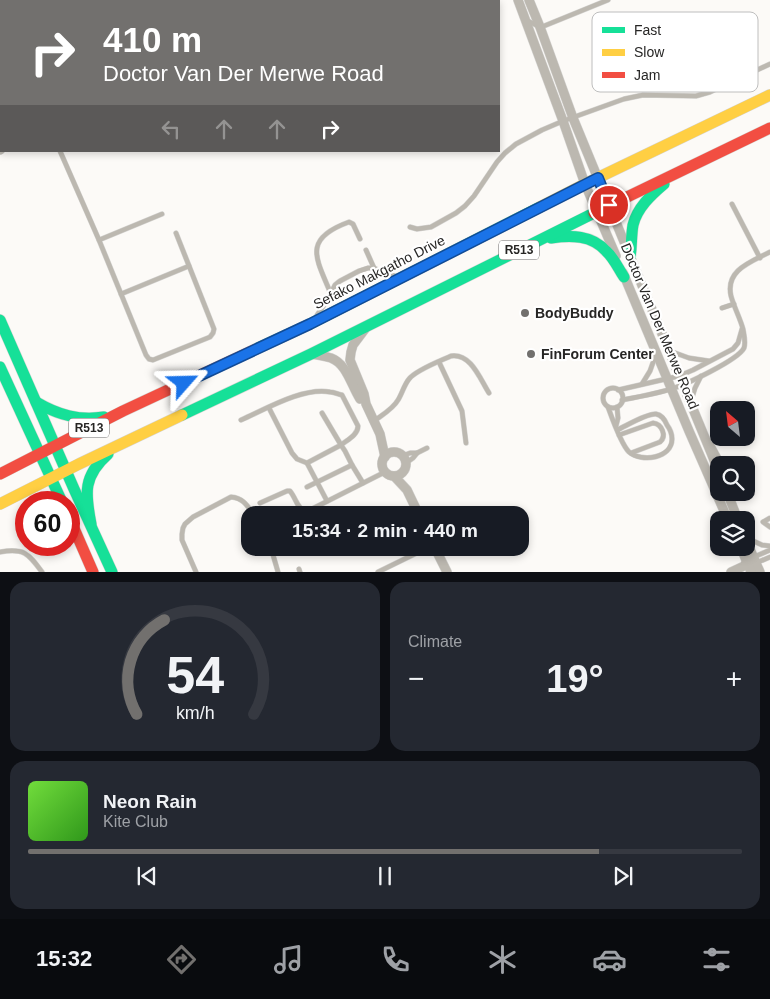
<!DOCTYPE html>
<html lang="en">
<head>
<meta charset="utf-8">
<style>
  :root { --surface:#171b24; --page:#242831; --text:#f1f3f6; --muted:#9ea1a6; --line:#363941; --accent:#72706e }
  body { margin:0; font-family:Helvetica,sans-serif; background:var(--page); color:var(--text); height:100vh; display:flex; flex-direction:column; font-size:19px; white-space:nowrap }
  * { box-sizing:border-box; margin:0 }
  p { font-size:16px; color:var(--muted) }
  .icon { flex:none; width:28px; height:28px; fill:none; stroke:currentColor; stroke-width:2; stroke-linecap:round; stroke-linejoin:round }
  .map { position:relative; height:572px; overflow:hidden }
  .side { display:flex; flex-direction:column; gap:10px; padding:10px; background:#0d0f14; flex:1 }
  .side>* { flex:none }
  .banner { position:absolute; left:0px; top:0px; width:500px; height:152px; box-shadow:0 2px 8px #0003; background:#72706e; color:#fff; overflow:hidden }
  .needle { width:32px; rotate:332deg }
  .controls { position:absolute; left:710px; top:401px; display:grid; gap:10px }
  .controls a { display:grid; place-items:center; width:45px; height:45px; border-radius:10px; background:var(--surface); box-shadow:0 2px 8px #0003; font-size:25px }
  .speed { position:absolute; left:15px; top:491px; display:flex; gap:10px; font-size:25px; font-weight:700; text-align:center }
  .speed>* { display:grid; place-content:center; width:65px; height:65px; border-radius:50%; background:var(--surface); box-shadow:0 2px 8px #0003; line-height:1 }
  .speed .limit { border:8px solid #d22; background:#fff; color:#111 }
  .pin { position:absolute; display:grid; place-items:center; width:42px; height:42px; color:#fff; margin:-21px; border:2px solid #fff; border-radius:50%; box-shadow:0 1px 5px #0007 }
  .me { position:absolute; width:55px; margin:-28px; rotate:65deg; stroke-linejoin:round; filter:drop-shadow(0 0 4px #0008) }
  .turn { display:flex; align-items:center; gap:18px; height:105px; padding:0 20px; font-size:22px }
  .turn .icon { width:65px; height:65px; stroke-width:2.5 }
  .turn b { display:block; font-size:35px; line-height:42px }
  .lanes { display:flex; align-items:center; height:48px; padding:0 20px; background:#0003; justify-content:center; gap:25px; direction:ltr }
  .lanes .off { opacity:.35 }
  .big { font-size:38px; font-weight:800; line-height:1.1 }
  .side .card { flex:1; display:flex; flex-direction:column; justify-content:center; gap:8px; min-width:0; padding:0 18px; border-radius:15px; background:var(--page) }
  .side .dial { align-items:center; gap:0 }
  .dial svg { height:130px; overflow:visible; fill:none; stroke:var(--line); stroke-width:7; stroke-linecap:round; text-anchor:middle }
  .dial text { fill:var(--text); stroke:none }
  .song { display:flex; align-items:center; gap:15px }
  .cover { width:60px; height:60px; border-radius:8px; background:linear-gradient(135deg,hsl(100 70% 55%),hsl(110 70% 35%)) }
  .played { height:5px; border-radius:2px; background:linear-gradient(90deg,var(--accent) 80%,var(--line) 80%) }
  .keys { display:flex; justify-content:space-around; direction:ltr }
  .heat { display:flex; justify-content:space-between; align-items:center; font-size:28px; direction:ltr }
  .side .tiles { flex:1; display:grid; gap:10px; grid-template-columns:1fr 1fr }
  .card:last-child { grid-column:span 2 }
  .trip { position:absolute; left:241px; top:506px; width:288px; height:50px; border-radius:15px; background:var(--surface); box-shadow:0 2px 8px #0003; font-weight:800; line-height:50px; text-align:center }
  .tab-bar { display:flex; height:80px; justify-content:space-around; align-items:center; background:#090b0e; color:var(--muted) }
  .tab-bar .icon { width:35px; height:35px }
  .tab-bar .on { color:var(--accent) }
  .tab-bar b { font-size:22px; color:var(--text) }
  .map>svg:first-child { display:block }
  .built { fill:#f0ece5 }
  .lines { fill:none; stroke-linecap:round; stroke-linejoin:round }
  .lane-casing { stroke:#d5d4d2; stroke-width:5.5 }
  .street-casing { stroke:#d5d4d2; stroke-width:10 }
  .fast-casing { stroke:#d5d4d2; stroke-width:12 }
  .slow-casing { stroke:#d5d4d2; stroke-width:12 }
  .jam-casing { stroke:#d5d4d2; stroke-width:12 }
  .lane { stroke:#bcb8b0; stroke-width:4.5 }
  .street { stroke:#bcb8b0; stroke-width:9 }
  .fast { stroke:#16e098; stroke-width:11 }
  .slow { stroke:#ffcf43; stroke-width:11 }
  .jam { stroke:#f24e42; stroke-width:11 }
  .route-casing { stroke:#114b97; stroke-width:12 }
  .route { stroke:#1a73e8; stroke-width:9 }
  .poi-dot { fill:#72706e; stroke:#fff; stroke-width:2 }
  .labels { text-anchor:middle; stroke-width:4.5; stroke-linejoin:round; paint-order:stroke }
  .shield { fill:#fff; stroke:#686766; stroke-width:1 }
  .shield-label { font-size:12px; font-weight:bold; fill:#272625 }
  .street-label { font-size:14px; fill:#272625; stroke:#fff }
  .poi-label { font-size:14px; font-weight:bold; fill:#272625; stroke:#fff; text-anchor:start }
  .key { fill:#fff; stroke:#bebebe; stroke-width:1 }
  .key-label { font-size:14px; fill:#272625 }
</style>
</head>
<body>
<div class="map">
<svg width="770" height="572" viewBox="0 0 770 572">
  <rect width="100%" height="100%" fill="#fcfaf7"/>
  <!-- built -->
  <path class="built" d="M0,0H79L80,1H1V141H0Z"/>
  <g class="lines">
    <!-- lane casing -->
    <g class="lane-casing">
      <g id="lane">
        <path d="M58,0V1"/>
        <path d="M526,20L540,27L544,26L608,0"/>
        <path d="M0,127H1"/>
        <path d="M60,151L99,240L146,355L149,359L153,360L210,337L213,333L214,329L176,233"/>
        <path d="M732,204L760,258"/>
        <path d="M410,227L417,229L431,227L456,213L465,206L474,196L497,162L505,153L516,144L542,130L563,121L624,99L643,95L696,96L710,92L770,64"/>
        <path d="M99,240L162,214"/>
        <path d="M366,250L374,268"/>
        <path d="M121,294L189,266"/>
        <path d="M331,294C316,258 302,239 349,222L353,224L360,239"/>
        <path d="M722,308L734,304"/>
        <path d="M317,315L327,301L335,285L340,281L359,271L368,268H374L383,273L395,276"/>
        <path d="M670,351L689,358L709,361"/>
        <path d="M439,362L462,411L466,443"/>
        <path d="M642,384L650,371L656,354"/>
        <circle cx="613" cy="398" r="10"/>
        <path d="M618,390L679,376L693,370L733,349L738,343L742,329"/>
        <path d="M622,400C638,397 655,394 671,389C685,385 738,360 744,348C746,342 744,335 743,329C740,318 734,307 731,296C725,270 751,262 770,252"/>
        <path d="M691,401L695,388L701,376"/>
        <path d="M608,407C612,418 621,444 629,452C642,463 672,458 672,439C672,434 670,429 667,425C665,420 662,415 656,414C647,413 626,426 617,430"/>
        <path d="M269,408L292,453L297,459L307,463L341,445L322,413"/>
        <path d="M241,420C266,409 303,387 330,392C334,392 338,394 342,395L358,426C358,435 347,440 341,445L345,451L352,465"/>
        <path d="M374,421C382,415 393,409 398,400C402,394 404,385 409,379C416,370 440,361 451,356C471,353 480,379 489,393"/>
        <path d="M616,426L618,418L617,407"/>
        <path d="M619,435L653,423C662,424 667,436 660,442L631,453"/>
        <path d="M708,442L712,445L723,465"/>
        <path d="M402,456L410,453H417L427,448"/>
        <path d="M307,463L327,501"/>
        <path d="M406,463L413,458L417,453"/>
        <path d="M737,465L740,464"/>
        <path d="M307,487L352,465L363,483"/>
        <path d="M260,503L287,491H290C296,498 297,509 306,512L385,472"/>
        <path d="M770,518L763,522L770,527"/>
        <path d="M747,538L762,545L770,546"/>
        <path d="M271,548L278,572"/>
        <path d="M0,552C24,548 28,553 42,572"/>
        <path d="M754,557L770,550"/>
        <path d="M756,563L770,557"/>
        <path d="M299,569L300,572"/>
        <path d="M196,572L182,540V534L183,528L185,524L193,517L231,497C243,498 247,505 254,515"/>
        <path d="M378,572L427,548"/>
      </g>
    </g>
    <!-- street casing -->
    <g class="street-casing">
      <g id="street">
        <path d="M93,0V1"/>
        <path d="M518,0L563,121L585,184L616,256"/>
        <path d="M529,0L540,27L573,118L719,472"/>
        <path d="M0,150L1,149"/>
        <path d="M623,273L689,431L728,520"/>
        <path d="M365,329L353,345L351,352L350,360L364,394L366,404L380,434L385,457"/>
        <path d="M311,354C318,355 324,356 331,358C347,364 351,385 360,399"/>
        <circle cx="394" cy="464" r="12"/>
        <path d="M394,476L407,490L419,515"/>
        <path d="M727,492L738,520"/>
        <path d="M746,540L760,572"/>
        <path d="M435,548L447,572"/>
        <path d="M741,548L751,572"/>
        <path d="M731,572L744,566L747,561L754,557"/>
      </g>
    </g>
    <!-- fast casing -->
    <g class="fast-casing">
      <g id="fast">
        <path d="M551,238C571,235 592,235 606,251C614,258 618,268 624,277"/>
        <path d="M630,257C632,246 631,236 633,225C637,208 651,195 664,184"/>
        <path d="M0,320L74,489L112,572"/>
        <path d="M256,349L310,324L540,207"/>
        <path d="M0,367L62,502"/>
        <path d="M36,402C58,415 79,421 104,417"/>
        <path d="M182,415L311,354L594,213"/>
        <path d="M91,524C85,493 83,476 108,454"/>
      </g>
    </g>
    <!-- slow casing -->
    <g class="slow-casing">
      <g id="slow">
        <path d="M540,207L585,184L770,95"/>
        <path d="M0,504L79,464L182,415"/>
      </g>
    </g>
    <!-- jam casing -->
    <g class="jam-casing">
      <g id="jam">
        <path d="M594,213L770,128"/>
        <path d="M0,474L123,411L256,349"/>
        <path d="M69,517L93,572"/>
      </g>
    </g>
    <!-- lane -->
    <use href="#lane" class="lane"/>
    <!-- street -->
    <use href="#street" class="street"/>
    <!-- fast -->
    <use href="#fast" class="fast"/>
    <!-- slow -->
    <use href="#slow" class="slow"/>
    <!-- jam -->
    <use href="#jam" class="jam"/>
  </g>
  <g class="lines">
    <!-- route casing -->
    <g class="route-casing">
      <path id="route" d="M184,383L310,324L598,178L609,205"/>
    </g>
    <!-- route -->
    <use href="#route" class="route"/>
  </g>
  <!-- markers -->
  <g class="poi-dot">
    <circle cx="525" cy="313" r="5"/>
    <circle cx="531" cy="354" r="5"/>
  </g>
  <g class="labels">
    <!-- shield labels -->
    <g class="shield">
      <rect x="499" y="240.5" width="40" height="19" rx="4"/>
      <rect x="69" y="418.5" width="40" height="19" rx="4"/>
    </g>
    <g class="shield-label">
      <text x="519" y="254">R513</text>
      <text x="89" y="432">R513</text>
    </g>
    <!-- street labels -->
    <g class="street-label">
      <text transform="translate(379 272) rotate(-27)" y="5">Sefako Makgatho Drive</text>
      <text transform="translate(660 326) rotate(67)" y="5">Doctor Van Der Merwe Road</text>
    </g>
    <!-- poi labels -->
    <g class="poi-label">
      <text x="535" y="318">BodyBuddy</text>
      <text x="541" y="359">FinForum Center</text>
    </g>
  </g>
  <!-- legend -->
  <rect x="592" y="12" width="166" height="80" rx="8" class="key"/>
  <rect x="602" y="27" width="23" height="6" fill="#16e098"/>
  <rect x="602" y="49" width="23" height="7" fill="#ffcf43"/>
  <rect x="602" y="72" width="23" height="6" fill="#f24e42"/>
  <g class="key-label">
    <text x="634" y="35">Fast</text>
    <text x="634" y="57">Slow</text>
    <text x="634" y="80">Jam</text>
  </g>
</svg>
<div class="controls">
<a><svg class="needle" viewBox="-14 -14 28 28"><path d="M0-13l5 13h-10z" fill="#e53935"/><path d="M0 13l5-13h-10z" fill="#9ea1a6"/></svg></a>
<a><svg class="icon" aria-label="search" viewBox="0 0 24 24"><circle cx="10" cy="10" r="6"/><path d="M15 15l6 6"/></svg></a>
<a><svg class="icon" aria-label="layers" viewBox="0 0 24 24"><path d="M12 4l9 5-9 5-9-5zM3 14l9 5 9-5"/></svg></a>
</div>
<div class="speed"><div class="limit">60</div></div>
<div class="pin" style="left:609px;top:205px;background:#d93025"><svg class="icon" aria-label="arrive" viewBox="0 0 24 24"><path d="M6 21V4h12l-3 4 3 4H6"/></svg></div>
<svg class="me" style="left:184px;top:383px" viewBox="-20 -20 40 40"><path d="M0-17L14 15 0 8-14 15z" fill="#1a73e8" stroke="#fff" stroke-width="4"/></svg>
<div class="trip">15:34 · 2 min · 440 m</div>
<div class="banner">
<div class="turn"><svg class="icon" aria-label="right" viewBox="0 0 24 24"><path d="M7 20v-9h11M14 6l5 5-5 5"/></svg><div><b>410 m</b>Doctor Van Der Merwe Road</div></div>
<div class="lanes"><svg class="icon off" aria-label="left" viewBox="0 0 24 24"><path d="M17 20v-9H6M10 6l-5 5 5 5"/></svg><svg class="icon off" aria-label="ahead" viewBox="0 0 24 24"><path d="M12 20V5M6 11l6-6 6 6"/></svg><svg class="icon off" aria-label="ahead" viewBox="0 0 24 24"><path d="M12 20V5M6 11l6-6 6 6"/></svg><svg class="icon" aria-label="right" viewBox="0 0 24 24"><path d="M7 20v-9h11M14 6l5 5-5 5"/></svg></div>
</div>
</div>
<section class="side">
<div class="tiles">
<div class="card dial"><svg viewBox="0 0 100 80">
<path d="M14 69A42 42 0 1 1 86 69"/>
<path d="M14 69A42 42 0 0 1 31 11" stroke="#72706e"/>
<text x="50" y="56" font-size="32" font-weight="700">54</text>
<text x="50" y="72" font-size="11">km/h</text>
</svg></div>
<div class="card"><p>Climate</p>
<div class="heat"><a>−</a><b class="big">19°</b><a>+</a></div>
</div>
<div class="card">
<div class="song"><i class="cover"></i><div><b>Neon Rain</b><p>Kite Club</p></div></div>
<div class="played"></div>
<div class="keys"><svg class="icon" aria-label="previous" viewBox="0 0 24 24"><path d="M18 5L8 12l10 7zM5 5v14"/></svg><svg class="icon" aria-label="pause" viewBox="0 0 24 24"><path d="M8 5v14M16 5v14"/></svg><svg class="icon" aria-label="next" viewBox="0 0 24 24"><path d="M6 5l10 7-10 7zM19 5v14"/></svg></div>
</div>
</div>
</section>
<nav class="tab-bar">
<b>15:32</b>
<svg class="icon on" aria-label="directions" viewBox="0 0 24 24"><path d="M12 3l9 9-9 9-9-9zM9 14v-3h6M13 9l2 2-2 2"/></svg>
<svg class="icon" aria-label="music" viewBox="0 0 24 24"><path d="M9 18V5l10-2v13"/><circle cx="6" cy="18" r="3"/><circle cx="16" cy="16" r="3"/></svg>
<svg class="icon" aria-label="phone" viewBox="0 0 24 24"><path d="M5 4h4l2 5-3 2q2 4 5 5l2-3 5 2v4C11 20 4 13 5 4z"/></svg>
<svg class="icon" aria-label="climate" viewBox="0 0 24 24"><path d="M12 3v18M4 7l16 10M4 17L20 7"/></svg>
<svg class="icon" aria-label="car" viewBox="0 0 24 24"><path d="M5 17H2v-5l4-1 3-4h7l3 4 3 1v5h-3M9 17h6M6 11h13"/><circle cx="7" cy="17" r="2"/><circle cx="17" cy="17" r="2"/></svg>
<svg class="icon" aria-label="filters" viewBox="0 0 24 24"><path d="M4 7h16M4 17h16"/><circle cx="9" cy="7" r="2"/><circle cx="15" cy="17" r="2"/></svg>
</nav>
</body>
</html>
